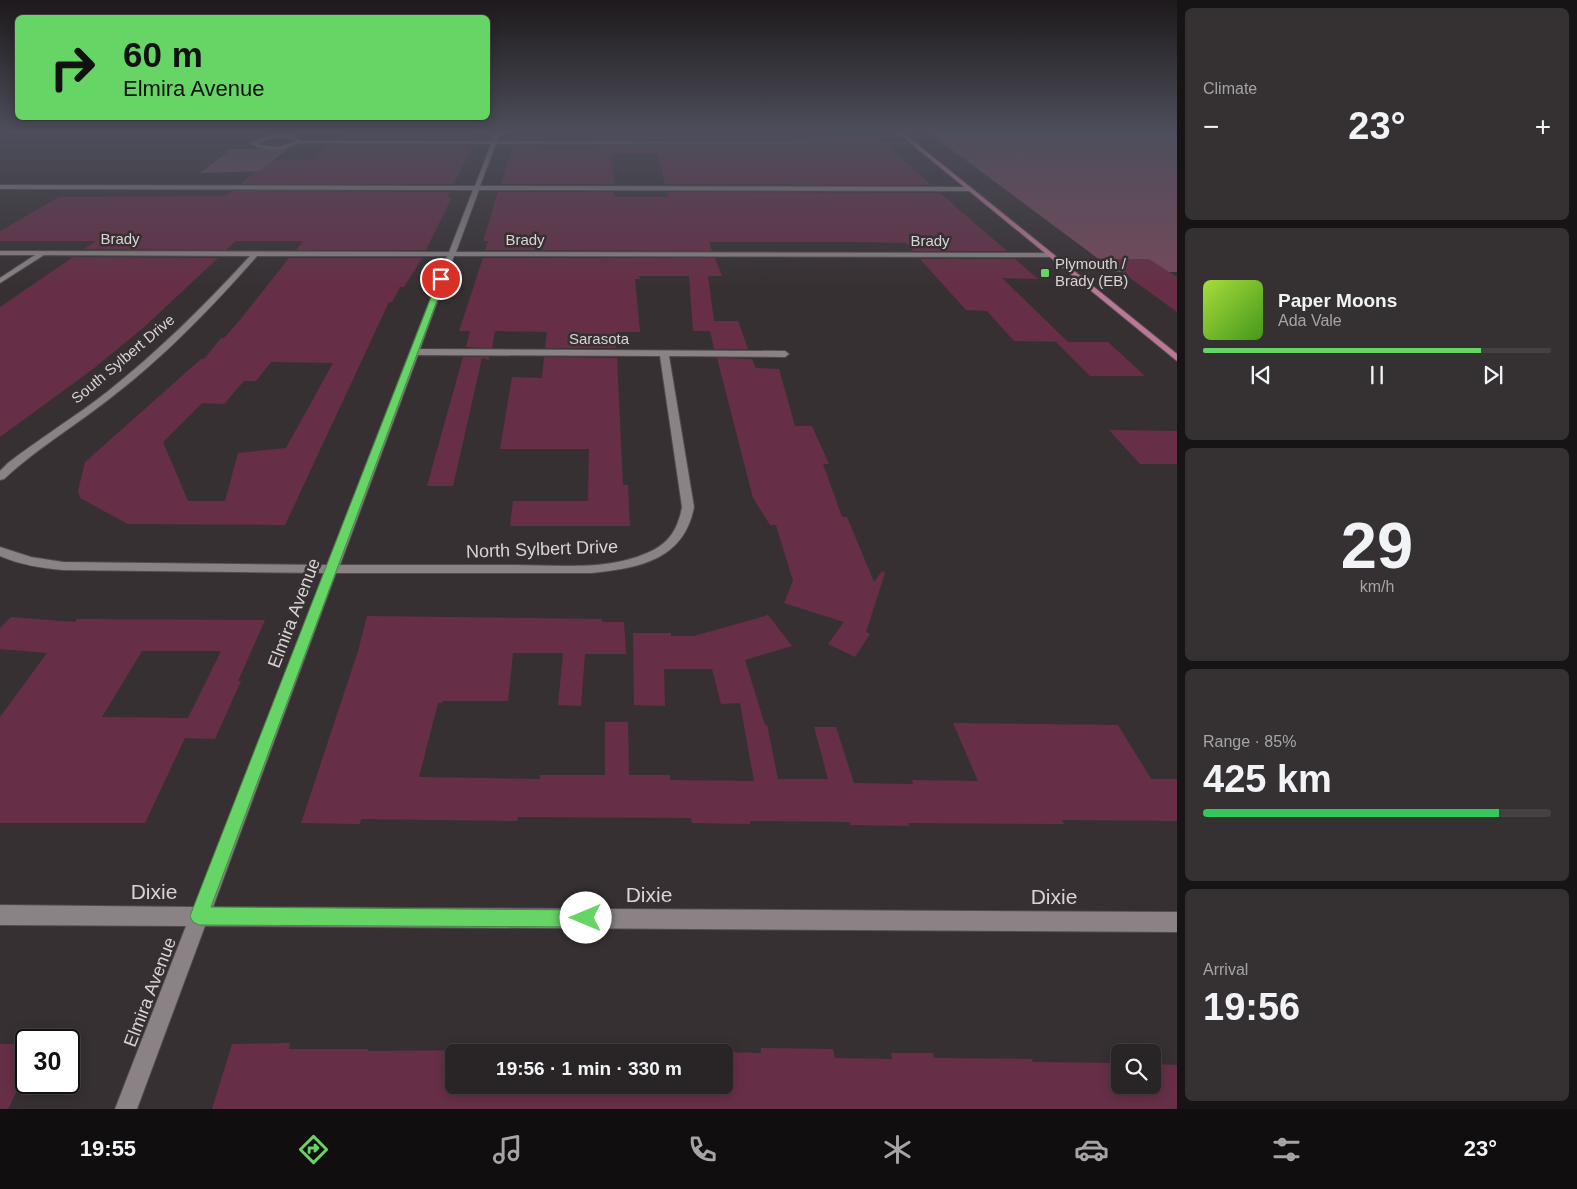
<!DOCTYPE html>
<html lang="en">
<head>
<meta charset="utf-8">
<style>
  :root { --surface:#292426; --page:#353032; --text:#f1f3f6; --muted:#a5a4a7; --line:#454143; --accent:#67d466 }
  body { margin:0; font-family:Helvetica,sans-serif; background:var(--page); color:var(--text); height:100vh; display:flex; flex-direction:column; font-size:19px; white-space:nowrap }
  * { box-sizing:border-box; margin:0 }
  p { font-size:16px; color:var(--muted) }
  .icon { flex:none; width:28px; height:28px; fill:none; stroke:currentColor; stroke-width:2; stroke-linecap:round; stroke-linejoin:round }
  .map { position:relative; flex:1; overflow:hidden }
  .details { display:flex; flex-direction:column; gap:8px; padding:8px; background:#171415; width:400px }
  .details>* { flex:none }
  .hud { position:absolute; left:15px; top:15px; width:475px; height:105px; border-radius:8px; box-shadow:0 2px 12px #0003,0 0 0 1px var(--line); background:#67d466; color:#111; overflow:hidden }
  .tools { position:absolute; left:1111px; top:1044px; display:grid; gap:10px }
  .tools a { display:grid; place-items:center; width:50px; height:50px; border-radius:8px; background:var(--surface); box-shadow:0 2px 12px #0003,0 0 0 1px var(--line); font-size:25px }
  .speed { position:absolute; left:15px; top:1029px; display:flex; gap:10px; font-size:25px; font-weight:700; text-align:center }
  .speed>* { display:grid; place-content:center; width:65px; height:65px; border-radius:50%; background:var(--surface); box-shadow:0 2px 12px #0003,0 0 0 1px var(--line); line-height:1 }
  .speed .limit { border:2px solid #111; border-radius:8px; background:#fff; color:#111 }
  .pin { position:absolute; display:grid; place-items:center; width:42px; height:42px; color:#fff; margin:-21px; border:2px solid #fff; border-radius:50%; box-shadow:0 1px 5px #0007 }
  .me { position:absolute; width:55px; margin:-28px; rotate:270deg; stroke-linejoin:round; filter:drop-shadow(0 0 4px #0008) }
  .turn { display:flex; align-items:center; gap:18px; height:105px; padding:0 25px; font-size:22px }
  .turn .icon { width:65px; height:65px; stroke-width:2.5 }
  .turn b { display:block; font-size:35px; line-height:42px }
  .big { font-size:38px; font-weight:800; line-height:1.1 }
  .details .tile { flex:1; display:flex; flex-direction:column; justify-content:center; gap:8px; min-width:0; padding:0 18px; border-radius:8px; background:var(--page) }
  .details .dial { align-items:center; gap:0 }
  .dial b { font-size:65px; line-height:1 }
  .song { display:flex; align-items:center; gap:15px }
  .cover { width:60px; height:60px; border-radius:8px; background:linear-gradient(135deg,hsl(80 70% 55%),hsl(100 70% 35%)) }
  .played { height:5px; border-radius:2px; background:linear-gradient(90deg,var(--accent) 80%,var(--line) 80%) }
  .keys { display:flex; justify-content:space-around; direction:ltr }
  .heat { display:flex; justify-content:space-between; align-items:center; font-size:28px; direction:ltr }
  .charge { height:8px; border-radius:4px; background:linear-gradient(90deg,#34c759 85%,var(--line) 0) }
  .trip { position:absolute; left:445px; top:1044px; width:288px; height:50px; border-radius:8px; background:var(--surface); box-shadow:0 2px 12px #0003,0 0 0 1px var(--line); font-weight:800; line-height:50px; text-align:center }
  .menu { display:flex; height:80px; justify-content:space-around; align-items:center; background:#100e0f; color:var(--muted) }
  .menu .icon { width:35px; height:35px }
  .menu .on { color:var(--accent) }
  .menu b { font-size:22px; color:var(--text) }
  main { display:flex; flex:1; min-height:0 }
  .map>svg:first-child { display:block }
  .green { fill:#75495c }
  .building { fill:#662f47; fill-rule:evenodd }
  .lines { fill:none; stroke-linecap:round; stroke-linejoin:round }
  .minor-casing { stroke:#524c4e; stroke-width:2 }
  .major-casing { stroke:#524c4e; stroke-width:2 }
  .minor { fill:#8a8285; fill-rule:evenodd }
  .major { fill:#bd7796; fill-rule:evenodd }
  .route { fill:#67d466; stroke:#438a42 }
  .poi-dot { fill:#67d466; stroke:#373033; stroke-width:2 }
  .labels { text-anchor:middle; stroke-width:5; stroke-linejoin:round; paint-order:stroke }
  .far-street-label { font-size:15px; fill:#d8d3d5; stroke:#373033 }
  .far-poi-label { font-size:15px; fill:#d8d3d5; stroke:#373033; text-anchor:start }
  .street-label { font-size:18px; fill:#d8d3d5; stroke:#373033 }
  .near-street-label { font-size:21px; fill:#d8d3d5; stroke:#373033 }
</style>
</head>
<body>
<main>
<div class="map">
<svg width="1177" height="1109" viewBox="0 0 1177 1109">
  <rect width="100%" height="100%" fill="#373033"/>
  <!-- green -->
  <g class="green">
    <path d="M928,132H1177V272H1116Z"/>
    <path d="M231,149H288L260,171L200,173Z"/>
  </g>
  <!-- building -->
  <g class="building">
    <path d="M478,132L475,139H333L339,133Z"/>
    <path d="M599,132L875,134L882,141L597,140Z"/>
    <path d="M516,133H544L543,139H514Z"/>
    <path d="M327,145L472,146L454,184H241L255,171H260L273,160H310Z"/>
    <path d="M887,145L931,185L665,184L658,154H612L614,184H501L512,146H542L541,149H596V146Z"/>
    <path d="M231,191L450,192L448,197H452L426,250H296L303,241H236L226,250L84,249L96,241H0V231L59,197L225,196Z"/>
    <path d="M498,192H614V197H668L667,192L940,193L1007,251H913L906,243L856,242H709L712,251L485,250L488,241H483Z"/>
    <path d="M73,257L218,258L143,328L93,369L0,437V307Z"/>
    <path d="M289,258H422L404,287H400L392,302H389L285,525L128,524L80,498L78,491L85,462L201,359H204L221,338H224L240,320ZM271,362L333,363L286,448L238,453L225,501H188L163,442L202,403L224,404L244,381H256Z"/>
    <path d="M483,258H715L722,276H708L714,321H738L748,349H714L710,331H693L689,276H639L640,279H635L640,332H616V348H545L547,332L495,331L492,348L466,347L470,331H459Z"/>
    <path d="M920,259H1015L1038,279L1002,278L1068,342L1014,341L987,311L966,310Z"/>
    <path d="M1104,259H1149L1177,277V312Z"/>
    <path d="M1056,342H1108L1145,376H1090Z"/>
    <path d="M463,357H489V360L482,358L453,486H427Z"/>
    <path d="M544,357L617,358L623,485H628L630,526H510L513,501H588L589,449H500L512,377L542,378Z"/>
    <path d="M717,358L752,359L756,368L779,369L795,426H812L829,464H823L842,517H847L874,582L882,571L885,573L866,632L870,634L855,657L828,644L844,622L784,603L793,581L776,525H770L753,498Z"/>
    <path d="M1109,430L1177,431V464H1140Z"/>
    <path d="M768,615L792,646L745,660L765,725H767L778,779H828L814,727H836L854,783L913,784L912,780L978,781L953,723L1118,725L1151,779H1177V821L1062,820L1064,824L908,823L909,826L850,825V822L750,821V824L692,823L691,818L518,817L517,821L361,819L360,824L301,823L358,651L367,616L602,619V622H624L626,654H585L581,706L558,705L563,653H513L508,701H442V703H438L419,777L540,779V775H605V722H628L629,775H670V780L754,781L740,703L721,704L712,669H664L665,706L634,705L633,633H671V636H694Z"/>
    <path d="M11,617L75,622L77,619L265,620L238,681H241L215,739L185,738L145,823H0V717L47,653L0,649V628ZM142,651H221L188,718L102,717Z"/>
    <path d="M290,1043L289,1049H368V1051L484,1050V1047H538V1052H454V1085H724V1052H667L666,1051L761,1053V1048L833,1049L835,1058L892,1059L891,1053H933L934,1058L1032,1059L1033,1062L1120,1063V1085H1152V1064L1177,1065V1109H212L232,1044Z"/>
    <path d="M0,1044H26V1072L8,1109H0Z"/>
  </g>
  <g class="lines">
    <!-- minor casing -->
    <g class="minor-casing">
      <path id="minor" d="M496,132H500L497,141L914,143L496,144L480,186L969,187L972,189L969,191L479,190L456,252L1050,253L1053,255L1050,257L454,256L420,349L785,351L789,354L785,357L669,356L694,507C684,560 639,568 592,573H336L213,907L1177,912V932L205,926L137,1109H115L186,926L0,925V905L194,907L324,573L63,570C41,568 20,565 0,556V547L31,557L63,562L327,565L447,256H257C213,306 166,355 113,396C77,425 37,448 4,479L0,480V471L8,463C40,438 75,417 107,392C159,351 206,304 250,256L44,255L0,283V278L35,255H0V251L449,252L473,190L0,189V185L475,186L491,144L298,143C284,151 264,153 251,143C262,135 291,130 301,141H492ZM273,138H292L296,140C284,148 269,149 257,143ZM418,355L660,356L682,507C678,529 669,544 647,553C607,571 558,565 515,565C457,565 398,565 340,565Z"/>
    </g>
    <!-- major casing -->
    <g class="major-casing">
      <path id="major" d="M897,132H902L1177,354V361Z"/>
    </g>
    <!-- minor -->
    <use href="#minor" class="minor"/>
    <!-- major -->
    <use href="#major" class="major"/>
  </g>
  <!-- sky -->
  <linearGradient id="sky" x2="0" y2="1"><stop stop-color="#1e1a1c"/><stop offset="0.46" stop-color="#4d4e5b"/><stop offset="1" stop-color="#4d4e5b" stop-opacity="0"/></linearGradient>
  <rect width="1177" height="287" fill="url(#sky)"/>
  <!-- route -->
  <path class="route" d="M439,277L445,279L211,907L586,910L592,912L594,918L592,924L586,927L199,925L193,922L190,916Z"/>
  <!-- markers -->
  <rect class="poi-dot" x="1040" y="268" width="10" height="10" rx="2.5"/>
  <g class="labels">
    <!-- far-street labels -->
    <g class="far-street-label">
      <text x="120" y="244">Brady</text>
      <text x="525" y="245">Brady</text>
      <text x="930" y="246">Brady</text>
      <text x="599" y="344">Sarasota</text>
      <text transform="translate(123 359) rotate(-40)" y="5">South Sylbert Drive</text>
    </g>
    <!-- far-poi labels -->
    <g class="far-poi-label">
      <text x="1055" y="269">Plymouth /<tspan x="1055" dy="17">Brady (EB)</tspan></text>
    </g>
    <!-- street labels -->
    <g class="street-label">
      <text transform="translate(542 549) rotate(-2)" y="6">North Sylbert Drive</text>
      <text transform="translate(294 613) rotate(-69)" y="6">Elmira Avenue</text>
      <text transform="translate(150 992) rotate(-69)" y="6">Elmira Avenue</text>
    </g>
    <!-- near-street labels -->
    <g class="near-street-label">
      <text x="154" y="899">Dixie</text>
      <text x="649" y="902">Dixie</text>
      <text x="1054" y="904">Dixie</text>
    </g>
  </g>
</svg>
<div class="tools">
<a><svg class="icon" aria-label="search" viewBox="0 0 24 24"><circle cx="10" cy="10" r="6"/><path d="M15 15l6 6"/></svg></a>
</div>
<div class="speed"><div class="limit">30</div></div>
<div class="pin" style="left:441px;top:279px;background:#d93025"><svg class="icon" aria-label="arrive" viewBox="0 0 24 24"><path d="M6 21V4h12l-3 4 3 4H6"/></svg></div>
<svg class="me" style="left:586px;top:918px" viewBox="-20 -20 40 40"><circle r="19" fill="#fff"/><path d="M0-13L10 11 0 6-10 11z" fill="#67d466"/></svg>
<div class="trip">19:56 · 1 min · 330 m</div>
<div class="hud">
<div class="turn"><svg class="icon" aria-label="right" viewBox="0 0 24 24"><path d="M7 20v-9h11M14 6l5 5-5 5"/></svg><div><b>60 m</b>Elmira Avenue</div></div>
</div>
</div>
<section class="details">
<div class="tile"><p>Climate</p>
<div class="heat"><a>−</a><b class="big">23°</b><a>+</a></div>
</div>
<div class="tile">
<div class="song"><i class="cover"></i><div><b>Paper Moons</b><p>Ada Vale</p></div></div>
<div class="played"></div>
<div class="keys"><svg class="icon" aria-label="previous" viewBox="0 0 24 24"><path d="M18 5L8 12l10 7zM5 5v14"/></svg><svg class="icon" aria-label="pause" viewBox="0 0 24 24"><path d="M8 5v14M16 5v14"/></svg><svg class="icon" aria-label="next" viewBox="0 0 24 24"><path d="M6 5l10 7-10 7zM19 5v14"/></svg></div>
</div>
<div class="tile dial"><b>29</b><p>km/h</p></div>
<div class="tile"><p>Range · 85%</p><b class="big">425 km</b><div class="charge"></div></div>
<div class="tile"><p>Arrival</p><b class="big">19:56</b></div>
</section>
</main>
<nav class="menu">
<b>19:55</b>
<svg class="icon on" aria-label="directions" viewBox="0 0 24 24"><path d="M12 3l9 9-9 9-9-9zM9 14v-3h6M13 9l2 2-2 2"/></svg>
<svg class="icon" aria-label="music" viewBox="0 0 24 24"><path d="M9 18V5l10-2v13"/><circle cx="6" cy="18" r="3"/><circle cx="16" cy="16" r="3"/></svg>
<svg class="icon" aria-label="phone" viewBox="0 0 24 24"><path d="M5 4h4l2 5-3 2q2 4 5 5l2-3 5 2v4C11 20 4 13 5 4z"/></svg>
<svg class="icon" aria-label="climate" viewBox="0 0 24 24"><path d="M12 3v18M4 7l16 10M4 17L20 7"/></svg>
<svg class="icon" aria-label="car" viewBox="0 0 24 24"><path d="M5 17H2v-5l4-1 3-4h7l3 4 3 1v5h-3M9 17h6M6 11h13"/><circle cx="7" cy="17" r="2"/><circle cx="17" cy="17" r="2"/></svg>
<svg class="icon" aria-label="filters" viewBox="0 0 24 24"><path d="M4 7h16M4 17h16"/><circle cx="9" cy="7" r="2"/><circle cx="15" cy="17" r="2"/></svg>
<b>23°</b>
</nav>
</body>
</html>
